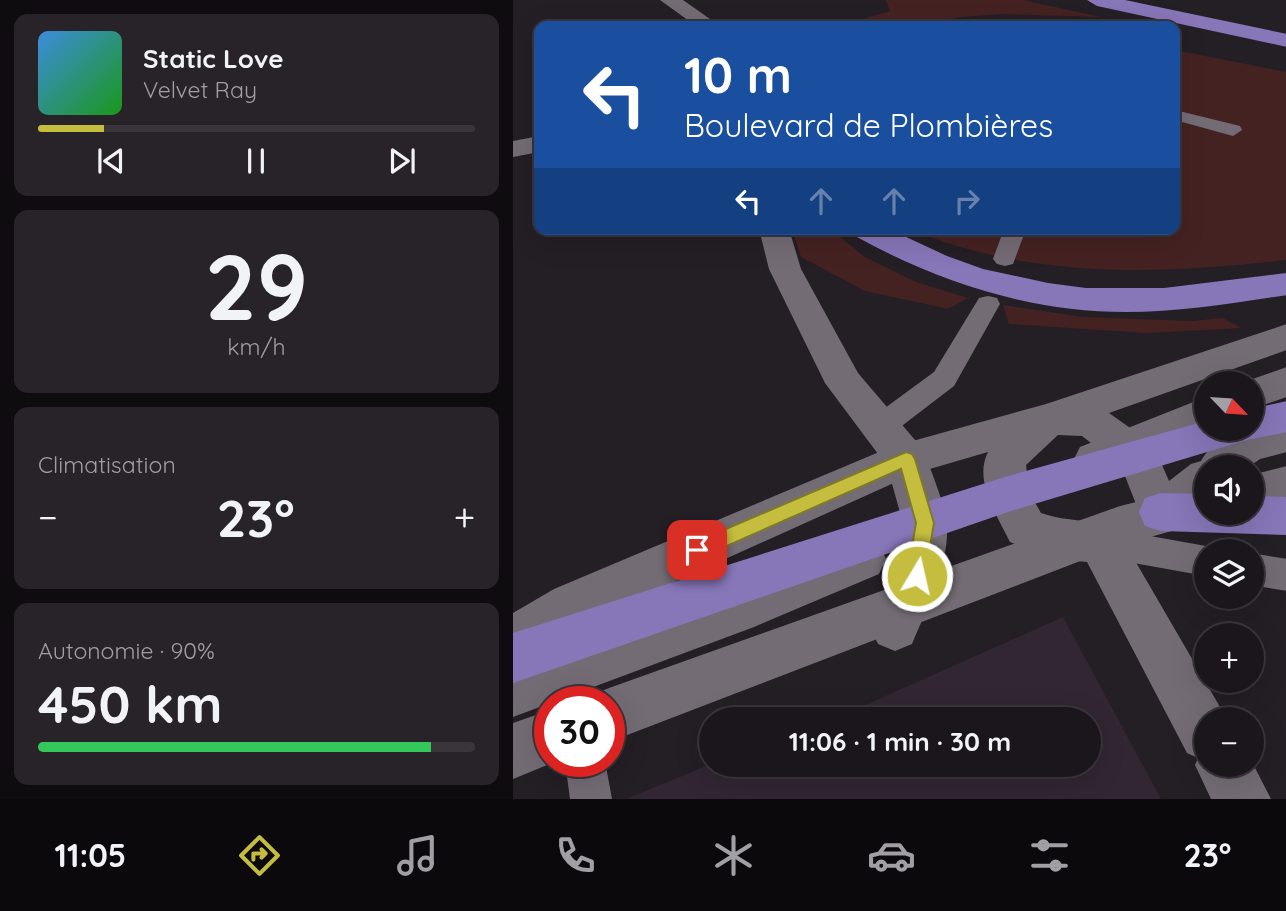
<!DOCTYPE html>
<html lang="fr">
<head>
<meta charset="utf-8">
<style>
  :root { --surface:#1b161c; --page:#282329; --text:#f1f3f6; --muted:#a09fa3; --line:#39353b; --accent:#c4bd3e }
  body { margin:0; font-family:Quicksand,sans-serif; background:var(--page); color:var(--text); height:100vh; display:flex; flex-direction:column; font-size:26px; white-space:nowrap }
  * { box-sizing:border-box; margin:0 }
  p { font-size:23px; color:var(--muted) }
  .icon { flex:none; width:38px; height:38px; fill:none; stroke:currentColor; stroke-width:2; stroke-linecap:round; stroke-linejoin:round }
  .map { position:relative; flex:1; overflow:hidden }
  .panel { display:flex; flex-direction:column; gap:14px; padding:14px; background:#0f0c0f; width:513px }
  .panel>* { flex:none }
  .top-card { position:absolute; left:21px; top:21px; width:646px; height:214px; border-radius:14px; box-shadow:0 7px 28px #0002,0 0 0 2px var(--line); background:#1a4fa0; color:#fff; overflow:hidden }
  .needle { width:46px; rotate:115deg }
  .controls { position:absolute; left:681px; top:371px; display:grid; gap:14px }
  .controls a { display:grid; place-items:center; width:70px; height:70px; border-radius:50%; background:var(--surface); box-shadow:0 7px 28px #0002,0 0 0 2px var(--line); font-size:35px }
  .speed { position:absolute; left:21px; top:686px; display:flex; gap:14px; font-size:35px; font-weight:700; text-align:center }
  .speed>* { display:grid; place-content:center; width:91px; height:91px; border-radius:50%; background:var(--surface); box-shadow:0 7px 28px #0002,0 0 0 2px var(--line); line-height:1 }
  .speed .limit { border:10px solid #d22; background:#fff; color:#111 }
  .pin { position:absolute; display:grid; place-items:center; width:60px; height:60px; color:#fff; margin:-30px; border-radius:14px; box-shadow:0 4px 10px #0006 }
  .me { position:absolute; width:77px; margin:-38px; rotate:9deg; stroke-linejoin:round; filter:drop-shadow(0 0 5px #0008) }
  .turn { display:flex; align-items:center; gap:24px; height:147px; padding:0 35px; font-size:32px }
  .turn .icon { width:91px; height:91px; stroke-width:2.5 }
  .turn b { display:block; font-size:49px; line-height:60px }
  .lanes { display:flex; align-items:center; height:66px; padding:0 35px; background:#0003; justify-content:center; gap:35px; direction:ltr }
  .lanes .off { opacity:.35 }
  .big { font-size:52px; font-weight:800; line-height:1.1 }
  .panel .widget { flex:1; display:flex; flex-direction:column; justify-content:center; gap:10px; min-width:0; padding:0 24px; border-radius:14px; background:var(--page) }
  .panel .dial { align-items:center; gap:0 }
  .dial b { font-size:91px; line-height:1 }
  .song { display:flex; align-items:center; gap:21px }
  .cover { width:84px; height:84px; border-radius:10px; background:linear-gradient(135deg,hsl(210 70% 55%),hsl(120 70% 35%)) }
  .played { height:7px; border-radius:4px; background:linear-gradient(90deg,var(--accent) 15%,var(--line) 15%) }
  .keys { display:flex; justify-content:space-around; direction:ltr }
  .heat { display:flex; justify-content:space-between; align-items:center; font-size:38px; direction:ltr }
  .charge { height:10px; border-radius:5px; background:linear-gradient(90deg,#34c759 90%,var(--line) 0) }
  .trip { position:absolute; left:186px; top:707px; width:402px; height:70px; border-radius:35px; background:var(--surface); box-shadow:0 7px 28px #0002,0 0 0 2px var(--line); font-weight:800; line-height:70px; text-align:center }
  .tab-bar { display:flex; height:112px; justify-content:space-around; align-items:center; background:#0b090b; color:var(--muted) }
  .tab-bar .icon { width:49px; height:49px }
  .tab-bar .active { color:var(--accent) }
  .tab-bar b { font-size:32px; color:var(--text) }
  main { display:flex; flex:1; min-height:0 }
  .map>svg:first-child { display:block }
  .built { fill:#312632 }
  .green { fill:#452222 }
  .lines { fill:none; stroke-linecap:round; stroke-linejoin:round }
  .service { fill:#746c75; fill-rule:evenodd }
  .minor { fill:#746c75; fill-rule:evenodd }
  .tertiary { fill:#746c75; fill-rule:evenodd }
  .secondary { fill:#746c75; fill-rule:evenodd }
  .motorway { fill:#8776b8; fill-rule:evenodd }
  .route { fill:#c4bd3e; stroke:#7f7b28; stroke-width:2 }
</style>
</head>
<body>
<main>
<section class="panel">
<div class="widget">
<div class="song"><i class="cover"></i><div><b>Static Love</b><p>Velvet Ray</p></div></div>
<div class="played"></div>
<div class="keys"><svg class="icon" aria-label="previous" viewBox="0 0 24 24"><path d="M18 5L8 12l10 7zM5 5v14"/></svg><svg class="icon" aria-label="pause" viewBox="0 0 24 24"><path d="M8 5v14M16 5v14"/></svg><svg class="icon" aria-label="next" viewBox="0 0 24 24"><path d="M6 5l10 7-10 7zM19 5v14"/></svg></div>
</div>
<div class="widget dial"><b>29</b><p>km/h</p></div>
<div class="widget"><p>Climatisation</p>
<div class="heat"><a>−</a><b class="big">23°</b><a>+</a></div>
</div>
<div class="widget"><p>Autonomie · 90%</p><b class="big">450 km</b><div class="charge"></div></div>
</section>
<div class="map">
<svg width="774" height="799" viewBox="0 0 774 799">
  <rect width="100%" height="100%" fill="#241e25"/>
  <!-- built -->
  <path class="built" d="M550,617L648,799H113L198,764L213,765L214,767L219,765H576V719H321Z"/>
  <!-- green -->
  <g class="green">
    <path d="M373,0H510L588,17L490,14L448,17L400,26H326L377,11Z"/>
    <path d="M662,50L773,72V260C646,275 517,279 396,229H662Z"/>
    <path d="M279,229H317L352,257L403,282L455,298L435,309L352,291L288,257Z"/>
    <path d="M490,305L570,317L678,321L710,318L728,328L634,333L496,324Z"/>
  </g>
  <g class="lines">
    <!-- service -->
    <g class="service">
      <path d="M662,110L727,126L729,130L720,136L662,120Z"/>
      <path d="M491,229H513L500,264L492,266L484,264L480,259Z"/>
      <path d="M475,296L484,298L487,304L441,386L377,435L367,438L357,435L353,427L357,419L421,372L466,298Z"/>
      <path d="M587,527L693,546L705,551H693V576L587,557L575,552L571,542L575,532Z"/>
      <path d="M738,553L774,559V591L738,585Z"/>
      <path d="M52,761H92L99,799H57Z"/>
    </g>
    <!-- minor -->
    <g class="minor">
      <path d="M147,0H170L207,26H183Z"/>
      <path d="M26,136V152L0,157V141Z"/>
      <path d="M246,229H276L288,269L345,373L408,447C416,463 433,508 434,524C436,566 415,606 399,644L382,651L365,644L357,627L381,575L390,523L374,466L312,383L256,269Z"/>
    </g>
    <!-- tertiary -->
    <path class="tertiary" d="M774,324V350L596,413L640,444L656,481L678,464L688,461C702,433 746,426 774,420V452L747,459L736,467H693V502L664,526L635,538L619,533L613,519L623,504L608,466L569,436L545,435L513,465L516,492L528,513C553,522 579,519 603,528L714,719H693V765H738V760L758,799H698L682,765L685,758L674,753L574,562L544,559L497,542C485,517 460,481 475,452L403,473L75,621L18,659L0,666V613L41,589L378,447L533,404Z"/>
    <!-- secondary -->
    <g class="secondary">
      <path d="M774,367V397L738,409V383H728Z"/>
      <path d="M693,397V429L582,476L567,471L561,459L567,447Z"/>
      <path d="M774,466V502L738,511V475Z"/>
      <path d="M693,485V513H711L708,517L609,545L96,742V702H75L77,696L96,688L607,506Z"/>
      <path d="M350,538L366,544L373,559L366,574L241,627L0,717V665L241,581Z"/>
      <path d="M37,710V761H44L0,779V723Z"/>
    </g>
    <!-- motorway -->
    <g class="motorway">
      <path d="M574,0H612L774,34V47L584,6Z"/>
      <path d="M489,20H547L554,22L557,26H479L482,22Z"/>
      <path d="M338,229H376L434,256L470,269L535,283L573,288H651L774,273V295C720,303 667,312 613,312C517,312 425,282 342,236Z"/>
      <path d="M774,401V432L734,440L495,512L0,683V633L495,476L693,421V429H738V409Z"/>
      <path d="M648,493L693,494V513H738V496L774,497V535L648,531L632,526L626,512L632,498Z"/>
    </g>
  </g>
  <!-- route -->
  <path class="route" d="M393,452L399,454L402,459L421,523L411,582L404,585L397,582L394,576L403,523L388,469L191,556L184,559L178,556L175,550L178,544Z"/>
</svg>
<div class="controls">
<a><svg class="needle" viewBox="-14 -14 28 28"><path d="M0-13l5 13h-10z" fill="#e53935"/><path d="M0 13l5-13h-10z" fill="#a09fa3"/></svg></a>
<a><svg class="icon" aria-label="sound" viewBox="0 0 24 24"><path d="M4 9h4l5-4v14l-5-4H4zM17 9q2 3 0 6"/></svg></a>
<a><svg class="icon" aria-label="layers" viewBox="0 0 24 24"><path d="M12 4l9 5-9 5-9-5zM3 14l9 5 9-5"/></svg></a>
<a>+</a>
<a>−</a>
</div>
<div class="speed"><div class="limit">30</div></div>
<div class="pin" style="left:184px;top:550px;background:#d93025"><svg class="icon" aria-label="arrive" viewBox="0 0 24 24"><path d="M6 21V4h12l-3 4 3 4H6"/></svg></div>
<svg class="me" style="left:404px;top:576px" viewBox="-20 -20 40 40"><circle r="17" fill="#c4bd3e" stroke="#fff" stroke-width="3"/><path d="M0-11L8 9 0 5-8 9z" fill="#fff"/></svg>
<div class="trip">11:06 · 1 min · 30 m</div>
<div class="top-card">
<div class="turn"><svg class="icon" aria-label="left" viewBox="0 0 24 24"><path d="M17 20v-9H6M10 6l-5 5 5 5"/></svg><div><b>10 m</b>Boulevard de Plombières</div></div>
<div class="lanes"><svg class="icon" aria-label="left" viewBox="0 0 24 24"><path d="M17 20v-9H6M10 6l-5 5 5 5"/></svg><svg class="icon off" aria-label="ahead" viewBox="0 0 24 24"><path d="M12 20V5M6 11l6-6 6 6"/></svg><svg class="icon off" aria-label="ahead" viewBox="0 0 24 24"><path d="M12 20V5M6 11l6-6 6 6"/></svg><svg class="icon off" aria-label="right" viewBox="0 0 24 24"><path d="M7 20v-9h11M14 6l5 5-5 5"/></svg></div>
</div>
</div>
</main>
<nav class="tab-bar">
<b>11:05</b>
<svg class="icon active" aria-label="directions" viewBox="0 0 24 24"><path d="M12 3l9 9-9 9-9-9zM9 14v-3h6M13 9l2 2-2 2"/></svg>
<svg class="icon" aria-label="music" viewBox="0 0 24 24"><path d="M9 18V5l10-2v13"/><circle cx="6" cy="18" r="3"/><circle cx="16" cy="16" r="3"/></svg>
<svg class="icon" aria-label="phone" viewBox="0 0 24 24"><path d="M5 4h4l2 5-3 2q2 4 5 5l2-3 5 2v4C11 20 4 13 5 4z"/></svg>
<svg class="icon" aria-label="climate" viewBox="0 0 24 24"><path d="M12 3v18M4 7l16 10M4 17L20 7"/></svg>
<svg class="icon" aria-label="car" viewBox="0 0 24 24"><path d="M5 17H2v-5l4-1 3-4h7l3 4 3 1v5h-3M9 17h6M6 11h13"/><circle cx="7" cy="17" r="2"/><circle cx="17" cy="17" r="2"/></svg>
<svg class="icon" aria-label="filters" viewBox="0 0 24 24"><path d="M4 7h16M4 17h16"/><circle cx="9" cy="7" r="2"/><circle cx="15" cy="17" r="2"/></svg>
<b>23°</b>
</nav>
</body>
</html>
